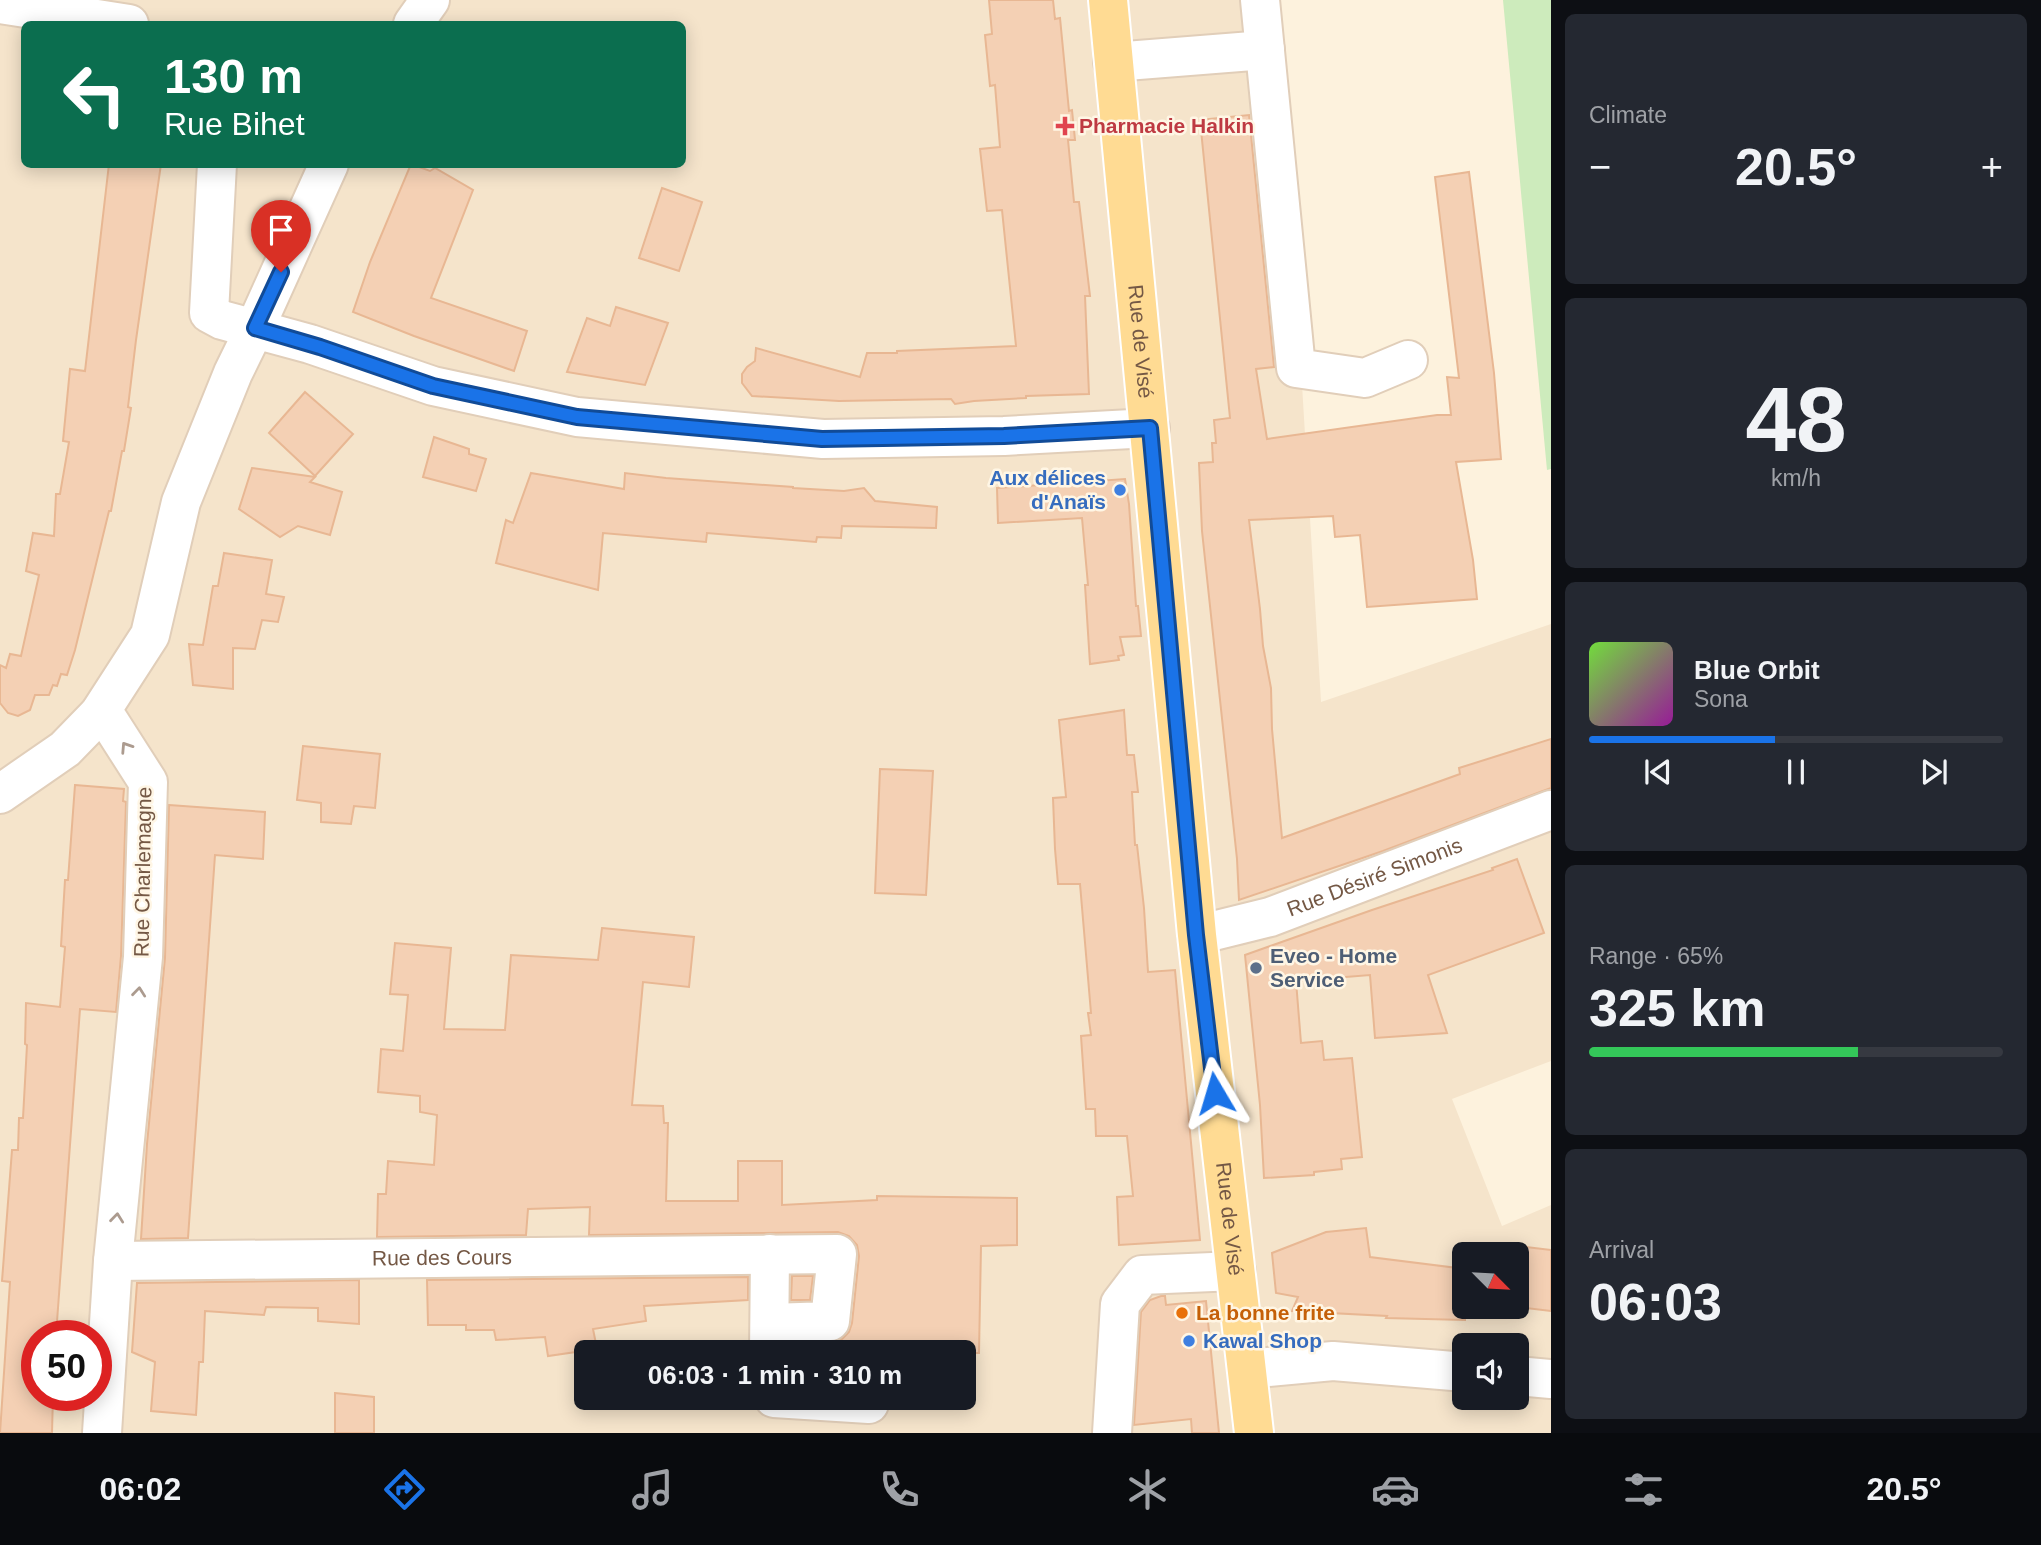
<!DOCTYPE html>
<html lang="en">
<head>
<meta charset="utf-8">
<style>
  :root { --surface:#171b24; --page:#242831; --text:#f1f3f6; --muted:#9ea1a6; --line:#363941; --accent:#1a73e8 }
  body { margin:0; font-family:Helvetica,sans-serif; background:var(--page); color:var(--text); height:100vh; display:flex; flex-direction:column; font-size:26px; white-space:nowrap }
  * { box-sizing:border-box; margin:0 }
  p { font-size:23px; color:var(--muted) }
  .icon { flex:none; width:38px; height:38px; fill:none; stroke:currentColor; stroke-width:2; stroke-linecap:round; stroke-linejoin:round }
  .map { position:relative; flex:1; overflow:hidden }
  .drawer { display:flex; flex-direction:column; gap:14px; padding:14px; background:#0d0f14; width:490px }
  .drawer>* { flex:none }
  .top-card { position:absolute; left:21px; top:21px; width:665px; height:147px; border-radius:10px; box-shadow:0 4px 18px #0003; background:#0b6e4f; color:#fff; overflow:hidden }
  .needle { width:46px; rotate:114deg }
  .tools { position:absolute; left:1452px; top:1242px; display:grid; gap:14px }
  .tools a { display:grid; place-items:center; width:77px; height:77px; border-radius:10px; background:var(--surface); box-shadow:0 4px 18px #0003; font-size:35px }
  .speed { position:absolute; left:21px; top:1320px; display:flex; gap:14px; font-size:35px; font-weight:700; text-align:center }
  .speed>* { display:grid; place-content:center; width:91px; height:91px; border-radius:50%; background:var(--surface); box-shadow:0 4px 18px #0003; line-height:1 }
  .speed .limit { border:10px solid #d22; background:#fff; color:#111 }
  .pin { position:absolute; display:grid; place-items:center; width:60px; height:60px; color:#fff; margin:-72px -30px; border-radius:50% 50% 50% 0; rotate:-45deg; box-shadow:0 0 7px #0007 }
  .pin .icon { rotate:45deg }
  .me { position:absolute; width:77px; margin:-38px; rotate:353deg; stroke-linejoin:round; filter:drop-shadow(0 0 5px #0008) }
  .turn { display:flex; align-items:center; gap:24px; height:147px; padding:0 28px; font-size:32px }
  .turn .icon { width:91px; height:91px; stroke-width:2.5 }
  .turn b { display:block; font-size:49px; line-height:60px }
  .big { font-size:52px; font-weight:600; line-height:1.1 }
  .drawer .tile { flex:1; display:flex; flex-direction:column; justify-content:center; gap:10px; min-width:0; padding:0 24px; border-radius:10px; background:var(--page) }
  .drawer .dial { align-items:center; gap:0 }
  .dial b { font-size:91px; line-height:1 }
  .song { display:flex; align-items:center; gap:21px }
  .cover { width:84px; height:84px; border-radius:10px; background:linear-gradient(135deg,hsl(100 70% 55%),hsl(300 70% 35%)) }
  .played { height:7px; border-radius:4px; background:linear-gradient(90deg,var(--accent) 45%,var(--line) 45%) }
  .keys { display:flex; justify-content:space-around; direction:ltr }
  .heat { display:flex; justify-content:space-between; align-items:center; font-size:38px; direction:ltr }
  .charge { height:10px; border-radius:5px; background:linear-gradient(90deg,#34c759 65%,var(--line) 0) }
  .trip { position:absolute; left:574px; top:1340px; width:402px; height:70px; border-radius:10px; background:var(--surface); box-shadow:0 4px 18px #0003; font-weight:600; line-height:70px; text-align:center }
  .dock { display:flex; height:112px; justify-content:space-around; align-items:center; background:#090b0e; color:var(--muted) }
  .dock .icon { width:49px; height:49px }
  .dock .selected { color:var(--accent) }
  .dock b { font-size:32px; color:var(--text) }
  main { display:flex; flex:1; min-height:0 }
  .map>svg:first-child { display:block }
  .residential { fill:#f5e4cb; fill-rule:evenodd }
  .green { fill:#cdebbc }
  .building { fill:#f4d0b4; stroke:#e8b793; stroke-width:2 }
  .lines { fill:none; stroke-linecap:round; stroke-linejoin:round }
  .minor-casing { stroke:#e1ceb9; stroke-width:42 }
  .major-casing { stroke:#fff; stroke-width:42 }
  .minor { stroke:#fff; stroke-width:38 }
  .major { stroke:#ffdb93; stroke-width:38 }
  .oneway { stroke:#ac9b8f }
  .route-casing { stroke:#114b97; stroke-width:18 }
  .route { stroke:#1a73e8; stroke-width:12 }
  .health-dot { fill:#e0444e; stroke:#fff6e5; stroke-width:2.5 }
  .shop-dot { fill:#3f7fe0; stroke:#fff6e5; stroke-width:2.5 }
  .service-dot { fill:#5c6f8a; stroke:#fff6e5; stroke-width:2.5 }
  .food-dot { fill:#e8710a; stroke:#fff6e5; stroke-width:2.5 }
  .labels { text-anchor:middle; stroke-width:5; stroke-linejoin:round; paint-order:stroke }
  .health-label { font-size:21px; font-weight:bold; fill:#be3a42; stroke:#fff6e5; text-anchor:start }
  .street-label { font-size:21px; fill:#745845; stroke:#fff6e5 }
  .shop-label { font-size:21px; font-weight:bold; fill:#366cbe; stroke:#fff6e5; text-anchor:end }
  .service-label { font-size:21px; font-weight:bold; fill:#4e5e75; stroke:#fff6e5; text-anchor:start }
  .food-label { font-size:21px; font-weight:bold; fill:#c56008; stroke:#fff6e5; text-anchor:start }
</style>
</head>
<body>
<main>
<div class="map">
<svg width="1551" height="1433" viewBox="0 0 1551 1433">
  <rect width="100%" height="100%" fill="#fdf2dd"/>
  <!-- residential -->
  <path class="residential" d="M0,0H1279L1321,702L1551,624V1061L1452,1099L1502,1226L1551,1205V1433H0ZM24,24H682V164H24ZM1465,1255H1517V1307H1465ZM37,1335H96V1395H37ZM1465,1346H1517V1398H1465ZM586,1353H964V1398H586Z"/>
  <!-- green -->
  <path class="green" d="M1503,0H1551V469L1547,470Z"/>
  <!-- building -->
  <g class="building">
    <path d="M989,0H1053L1055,19L1060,18L1069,111L1072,110L1075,140H1068L1074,202H1079L1090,296H1085L1089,394L1026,396V398L974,401L955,404L951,399L839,401L752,396L742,383V374L747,367L755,361L756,348L860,377L867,353H897V351L1016,346L1002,210L987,211L980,149L1000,147L995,85L990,86L985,35L992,34Z"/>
    <path d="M1249,115L1274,367L1256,369L1267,439L1437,415H1451L1447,377L1459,378L1435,177L1469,172L1494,373L1501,459L1456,462L1473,560L1477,599L1367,607L1360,535L1335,537L1333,516L1249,520L1260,609L1263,646L1271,688L1272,729L1282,838L1460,774L1459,768L1551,739V788L1383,851L1239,900L1237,859L1202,531L1199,463L1213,462L1212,443H1216L1214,420L1230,418L1200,120Z"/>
    <path d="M109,164H161L136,340L128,407L131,408L124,451H122L111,511H109L75,650L67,675L61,674L57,686L53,685L49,695H35L30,710L18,716L8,713L0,703V665L6,668L10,654L21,656L39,575L26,571L33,533L54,536L56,494H60L69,442L63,441L70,369L85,371Z"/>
    <path d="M411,164L430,171L435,168L473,190L431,298L527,331L514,371L414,336L353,312L370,262Z"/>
    <path d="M662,188L702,202L679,271L639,258Z"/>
    <path d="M616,307L668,323L645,385L567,372L587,318L610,326Z"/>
    <path d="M305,392L353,434L315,476L269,433Z"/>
    <path d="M434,437L469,449V454L486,459L476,491L423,477Z"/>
    <path d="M252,468L315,477L310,482L342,492L330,535L298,526L280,537L239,509Z"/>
    <path d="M531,473L624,489L625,473L666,478L793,487V488L844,491L864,488L875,501L937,507L936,528L842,526L841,538L817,537L816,542L707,533L706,542L603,533L598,590L496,563L506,520L513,523Z"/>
    <path d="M1125,479L1129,504L1136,606H1138L1141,636L1120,637L1124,655L1118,656L1119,660L1090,664L1085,585H1088L1082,518L998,523L997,488Z"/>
    <path d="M224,553L272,560L266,594L284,597L278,622L262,620L255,649L233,648V689L193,685L189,644L203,645L213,586H218Z"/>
    <path d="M1124,710L1127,755H1134L1138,792H1132L1135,845H1137L1144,908L1148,972L1175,970L1200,1240L1119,1245L1117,1197L1133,1196L1127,1136H1096L1095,1109H1086L1081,1036L1091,1035L1088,1013H1091L1080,884H1058L1055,849L1053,798L1066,797L1059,720Z"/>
    <path d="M303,746L380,754L375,808L354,806L351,824L321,822V803L297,800Z"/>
    <path d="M880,769L933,771L926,895L875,893Z"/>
    <path d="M75,785L124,789L123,801L126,802L121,956L116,1012L80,1009L56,1335H37V1395H53L52,1433H0L10,1282L2,1281L12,1150H18L19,1118H23L27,1045L25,1044L26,1003L60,1007L65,947L61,946L65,880H68Z"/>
    <path d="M169,805L265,812L263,859L215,855L188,1238L141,1239L147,1144L165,958Z"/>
    <path d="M1517,859L1544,933L1428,975L1447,1033L1375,1038L1370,975L1296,981L1301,1043L1322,1041L1324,1060L1352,1058L1362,1157L1341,1159L1342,1169L1314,1172V1175L1264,1178L1260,1105L1245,955L1372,910L1493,870L1492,868Z"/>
    <path d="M602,928L694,937L689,987L643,982L632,1105L663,1106L664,1123H668L666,1201H738V1161H782V1205L877,1200V1196L1017,1198V1245L981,1246L979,1353H791V1344L831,1343L841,1340L849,1332L852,1323L859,1256L857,1245L849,1236L838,1232L589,1235L590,1207L528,1209L526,1235L377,1237L378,1194H386L388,1161L434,1165L437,1115L420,1112V1096L378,1092L381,1049L403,1051L408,995L390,994L395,943L451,948L444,1029L505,1030L511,955L598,960Z"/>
    <path d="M1366,1228L1370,1257L1465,1269V1320L1386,1318L1387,1316L1292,1311L1298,1297L1276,1293L1272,1253L1326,1232Z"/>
    <path d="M1517,1246L1551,1250V1311L1517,1307Z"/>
    <path d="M792,1276H813L810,1300H791Z"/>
    <path d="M748,1277V1300L644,1306L646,1321L593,1329L597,1349L548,1356L545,1337L496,1340L494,1330H466V1325H428L427,1280Z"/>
    <path d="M359,1280V1324L318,1321V1308L266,1307L264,1315L205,1311L203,1362H199L196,1415L151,1411L155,1362L132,1352L137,1283Z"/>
    <path d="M1161,1296H1165L1166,1305L1206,1301L1219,1433H1192L1191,1419L1134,1425L1141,1312L1150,1300Z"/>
    <path d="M335,1393L374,1397V1433H335Z"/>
  </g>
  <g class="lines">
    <!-- minor casing -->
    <g class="minor-casing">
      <g id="minor">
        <path d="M1260,0L1296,368L1365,378L1408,360"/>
        <path d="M0,4L129,24"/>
        <path d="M413,24L430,0"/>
        <path d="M1113,62L1265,50"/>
        <path d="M217,164L209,313L222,320L310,344L433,386L577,417L823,439L1004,436L1150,428"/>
        <path d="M99,714L109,721L148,782L143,957L113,1261L102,1433"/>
        <path d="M0,794L65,749L99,714L150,635L181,502L233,373L255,328L329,164"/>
        <path id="s1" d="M1197,935L1270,917L1551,810"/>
        <path id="s2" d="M113,1261L837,1254L830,1321L771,1323"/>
        <path d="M769,1353L770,1254"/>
        <path d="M1247,1369L1333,1361L1465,1372"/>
        <path d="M1517,1376L1551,1379"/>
        <path d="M774,1398L869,1404"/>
        <path d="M1112,1433L1120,1304L1142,1275L1236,1271"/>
      </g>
    </g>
    <!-- major casing -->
    <g class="major-casing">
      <g id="major">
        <path id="s3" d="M1108,0L1197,935L1254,1433"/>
      </g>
    </g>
    <!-- minor -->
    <use href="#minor" class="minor"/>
    <!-- major -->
    <use href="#major" class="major"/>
  </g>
  <!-- one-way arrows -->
  <defs><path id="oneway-chevron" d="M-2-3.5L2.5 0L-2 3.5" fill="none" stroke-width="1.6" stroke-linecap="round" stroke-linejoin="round" transform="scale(1.75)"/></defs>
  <g class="oneway">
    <use href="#oneway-chevron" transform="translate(126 747) rotate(-123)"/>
    <use href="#oneway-chevron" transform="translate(139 992) rotate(-84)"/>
    <use href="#oneway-chevron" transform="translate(117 1218) rotate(-84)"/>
  </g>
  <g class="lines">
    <!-- route casing -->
    <g class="route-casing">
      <path id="route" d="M281,272L255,328L320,347L433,386L577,417L822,439L1004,436L1150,428L1196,935L1215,1093"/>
    </g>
    <!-- route -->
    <use href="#route" class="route"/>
  </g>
  <!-- markers -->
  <path class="health-dot" d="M1061.5 115.5h7v7h7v7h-7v7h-7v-7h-7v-7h7z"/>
  <g class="shop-dot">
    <circle cx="1120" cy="490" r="7"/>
    <circle cx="1189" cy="1341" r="7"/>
  </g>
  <circle class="service-dot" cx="1256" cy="968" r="7"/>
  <circle class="food-dot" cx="1182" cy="1313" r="7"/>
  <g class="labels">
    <!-- health labels -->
    <g class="health-label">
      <text x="1079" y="133">Pharmacie Halkin</text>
    </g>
    <!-- street labels -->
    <g class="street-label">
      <text dy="7" stroke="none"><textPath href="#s3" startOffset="343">Rue de Visé</textPath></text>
      <text transform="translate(143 872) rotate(-89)" y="7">Rue Charlemagne</text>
      <text dy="7" stroke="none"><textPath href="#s1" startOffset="187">Rue Désiré Simonis</textPath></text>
      <text dy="7" stroke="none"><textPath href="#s3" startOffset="1225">Rue de Visé</textPath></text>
      <text dy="7" stroke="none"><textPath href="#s2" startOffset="329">Rue des Cours</textPath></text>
    </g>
    <!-- shop labels -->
    <g class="shop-label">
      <text x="1106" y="485">Aux délices<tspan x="1106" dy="24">d'Anaïs</tspan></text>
      <text x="1203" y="1348" text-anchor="start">Kawal Shop</text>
    </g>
    <!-- service labels -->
    <g class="service-label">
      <text x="1270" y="963">Eveo - Home<tspan x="1270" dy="24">Service</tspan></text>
    </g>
    <!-- food labels -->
    <g class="food-label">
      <text x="1196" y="1320">La bonne frite</text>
    </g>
  </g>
</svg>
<div class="tools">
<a><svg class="needle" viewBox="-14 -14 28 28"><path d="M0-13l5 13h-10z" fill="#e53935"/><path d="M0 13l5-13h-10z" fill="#9ea1a6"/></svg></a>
<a><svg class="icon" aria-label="sound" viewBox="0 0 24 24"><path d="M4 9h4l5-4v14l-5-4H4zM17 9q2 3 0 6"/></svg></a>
</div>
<div class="speed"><div class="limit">50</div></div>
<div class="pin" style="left:281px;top:272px;background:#d93025"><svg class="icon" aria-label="arrive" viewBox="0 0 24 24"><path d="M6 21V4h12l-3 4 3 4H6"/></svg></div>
<svg class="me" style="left:1215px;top:1093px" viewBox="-20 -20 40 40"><path d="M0-17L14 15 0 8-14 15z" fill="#1a73e8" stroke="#fff" stroke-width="4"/></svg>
<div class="trip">06:03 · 1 min · 310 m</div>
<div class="top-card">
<div class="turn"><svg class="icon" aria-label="left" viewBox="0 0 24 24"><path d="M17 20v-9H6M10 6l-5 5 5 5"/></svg><div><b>130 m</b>Rue Bihet</div></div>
</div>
</div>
<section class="drawer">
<div class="tile"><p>Climate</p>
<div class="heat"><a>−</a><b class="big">20.5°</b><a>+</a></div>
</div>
<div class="tile dial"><b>48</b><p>km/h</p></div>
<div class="tile">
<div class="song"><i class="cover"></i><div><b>Blue Orbit</b><p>Sona</p></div></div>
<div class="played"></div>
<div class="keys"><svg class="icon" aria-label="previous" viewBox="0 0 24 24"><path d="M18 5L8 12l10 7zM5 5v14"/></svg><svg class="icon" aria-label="pause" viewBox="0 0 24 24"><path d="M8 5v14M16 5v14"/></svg><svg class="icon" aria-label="next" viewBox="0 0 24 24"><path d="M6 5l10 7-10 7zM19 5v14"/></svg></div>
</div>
<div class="tile"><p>Range · 65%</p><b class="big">325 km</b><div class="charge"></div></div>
<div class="tile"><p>Arrival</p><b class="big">06:03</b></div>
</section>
</main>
<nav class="dock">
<b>06:02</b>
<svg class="icon selected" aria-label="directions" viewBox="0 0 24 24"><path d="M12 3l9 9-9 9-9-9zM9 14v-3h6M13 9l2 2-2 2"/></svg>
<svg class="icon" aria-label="music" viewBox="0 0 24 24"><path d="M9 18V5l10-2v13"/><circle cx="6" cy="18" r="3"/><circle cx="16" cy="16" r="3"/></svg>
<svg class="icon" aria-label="phone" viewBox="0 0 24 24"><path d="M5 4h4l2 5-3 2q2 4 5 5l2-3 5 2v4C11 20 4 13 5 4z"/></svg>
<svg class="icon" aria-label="climate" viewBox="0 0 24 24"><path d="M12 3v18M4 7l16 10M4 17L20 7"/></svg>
<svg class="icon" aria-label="car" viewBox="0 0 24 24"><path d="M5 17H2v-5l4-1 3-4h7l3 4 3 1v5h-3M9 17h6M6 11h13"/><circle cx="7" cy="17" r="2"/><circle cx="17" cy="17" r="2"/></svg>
<svg class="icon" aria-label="filters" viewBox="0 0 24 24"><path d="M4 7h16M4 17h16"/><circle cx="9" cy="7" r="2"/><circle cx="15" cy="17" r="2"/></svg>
<b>20.5°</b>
</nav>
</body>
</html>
